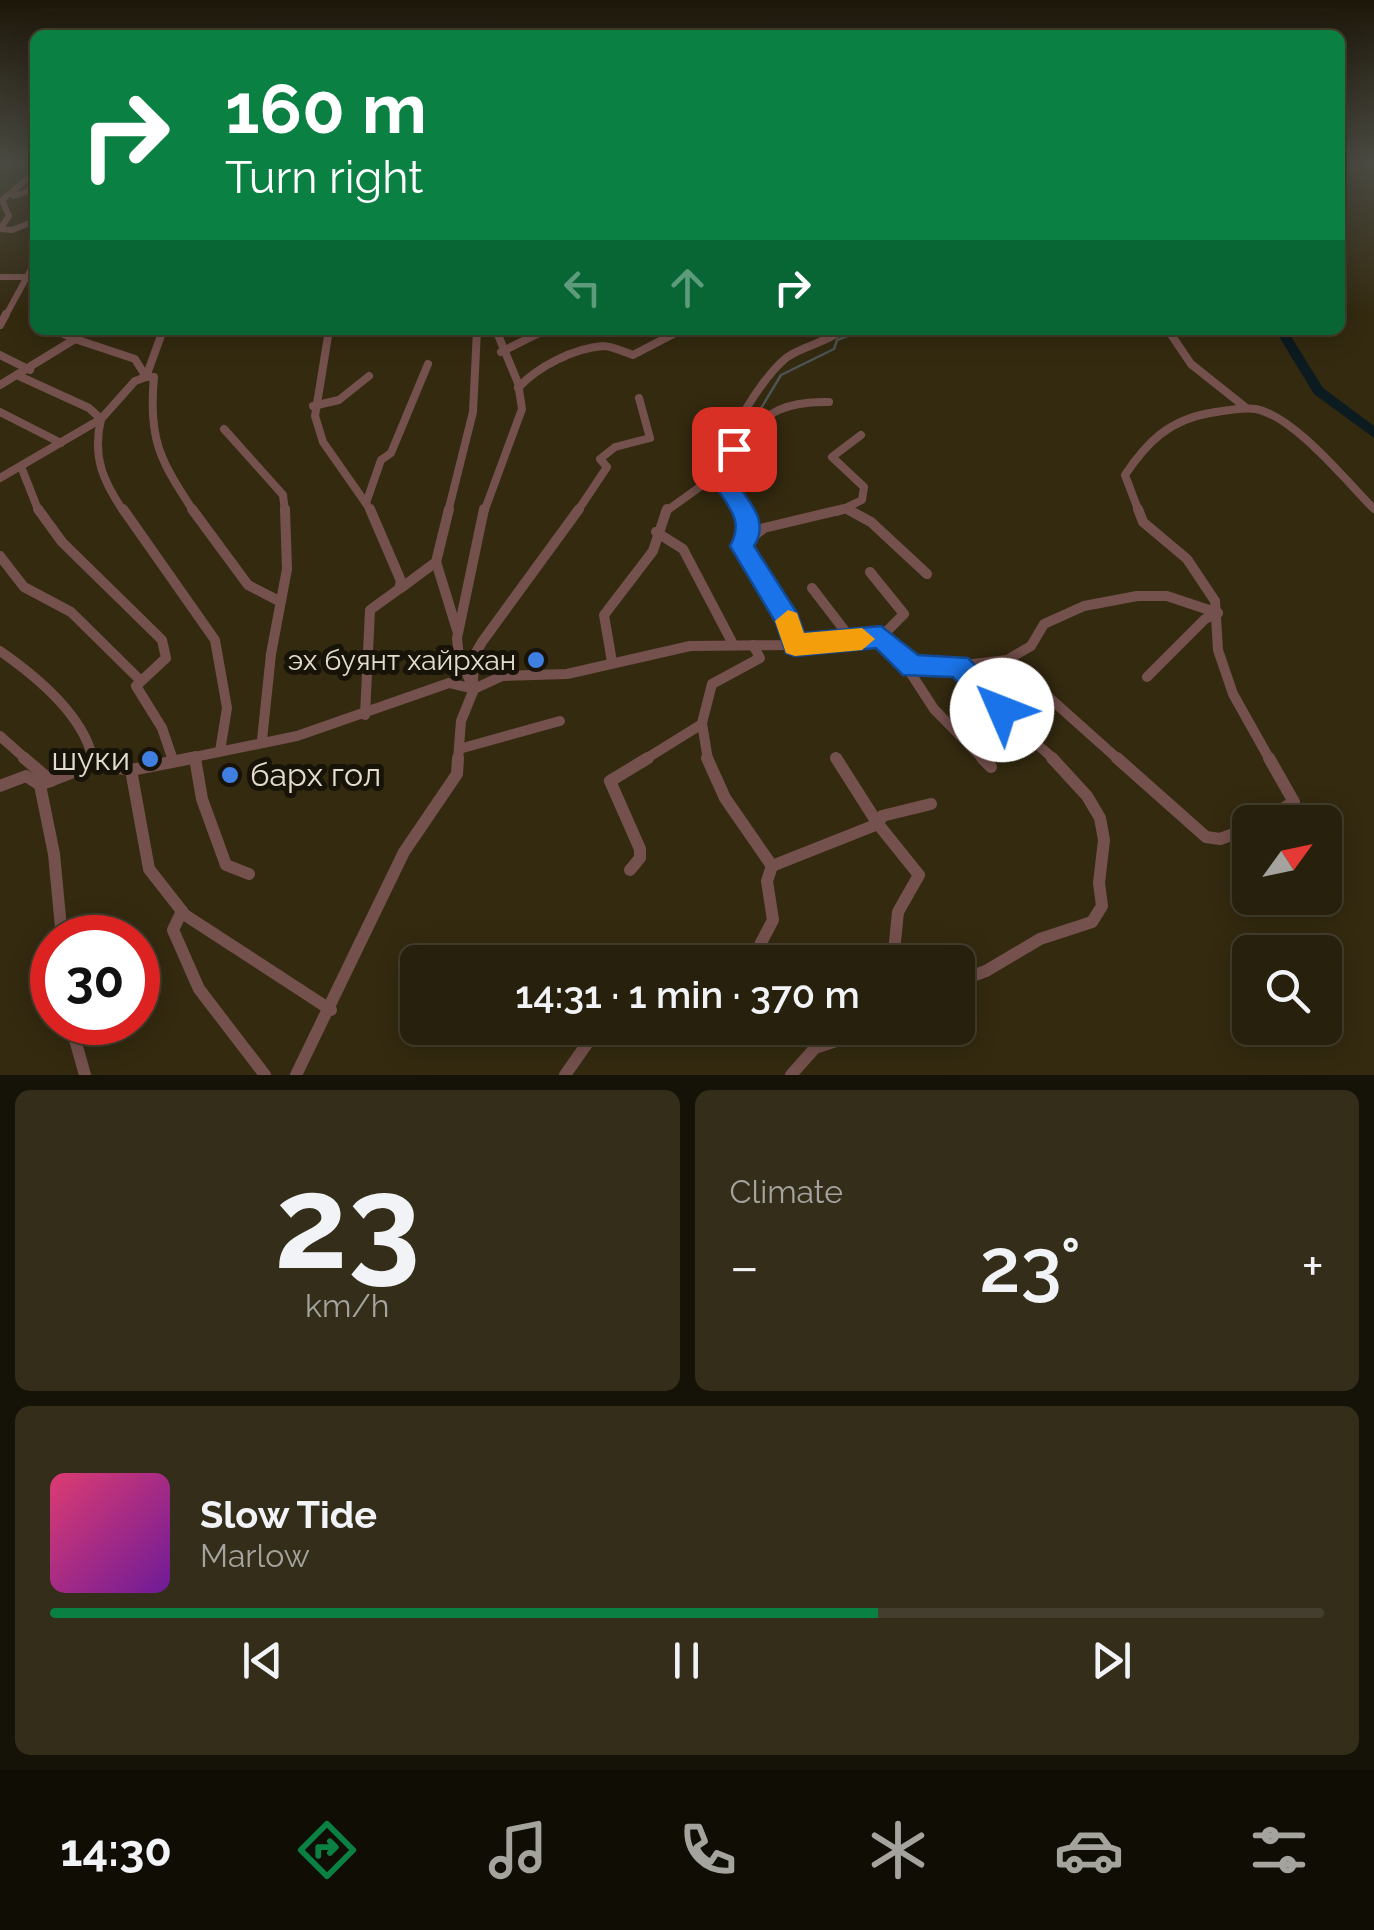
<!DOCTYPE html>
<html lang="en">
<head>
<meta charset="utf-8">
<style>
  :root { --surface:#27200c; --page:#332d1a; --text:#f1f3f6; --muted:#a4a39d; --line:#433e2d; --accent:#0b8043 }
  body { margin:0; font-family:Raleway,sans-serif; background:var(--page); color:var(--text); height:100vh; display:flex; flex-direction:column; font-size:38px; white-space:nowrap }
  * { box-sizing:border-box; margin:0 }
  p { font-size:32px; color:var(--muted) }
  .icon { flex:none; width:55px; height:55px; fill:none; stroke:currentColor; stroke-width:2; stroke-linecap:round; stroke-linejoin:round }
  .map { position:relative; height:1075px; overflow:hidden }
  .sheet { display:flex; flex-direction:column; gap:15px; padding:15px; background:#151207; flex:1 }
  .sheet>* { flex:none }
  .top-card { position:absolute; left:30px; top:30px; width:1315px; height:305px; border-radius:15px; box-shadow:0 5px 25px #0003,0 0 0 2px var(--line); background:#0b8043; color:#fff; overflow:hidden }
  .needle { width:65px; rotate:57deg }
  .tools { position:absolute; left:1232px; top:805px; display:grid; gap:20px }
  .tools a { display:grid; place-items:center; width:110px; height:110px; border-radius:15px; background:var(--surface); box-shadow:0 5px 25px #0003,0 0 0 2px var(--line); font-size:50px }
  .speed { position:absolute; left:30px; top:915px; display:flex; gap:20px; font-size:50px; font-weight:700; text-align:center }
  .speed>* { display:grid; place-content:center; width:130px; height:130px; border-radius:50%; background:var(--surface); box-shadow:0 5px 25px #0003,0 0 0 2px var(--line); line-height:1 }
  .speed .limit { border:15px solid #d22; background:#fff; color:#111 }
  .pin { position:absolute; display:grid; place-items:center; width:85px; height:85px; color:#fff; margin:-42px; border-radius:20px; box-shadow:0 5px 15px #0006 }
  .me { position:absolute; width:110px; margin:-55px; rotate:314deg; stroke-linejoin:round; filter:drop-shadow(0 0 8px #0008) }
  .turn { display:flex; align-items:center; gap:35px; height:210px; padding:0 30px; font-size:45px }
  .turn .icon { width:130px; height:130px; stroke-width:2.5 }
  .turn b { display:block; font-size:70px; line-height:85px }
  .lanes { display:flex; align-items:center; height:95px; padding:0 30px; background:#0003; justify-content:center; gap:50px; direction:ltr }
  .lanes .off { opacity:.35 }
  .big { font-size:75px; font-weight:600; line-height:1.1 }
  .sheet .card { flex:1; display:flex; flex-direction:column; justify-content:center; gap:15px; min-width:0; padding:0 35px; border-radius:15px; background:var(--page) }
  .sheet .dial { align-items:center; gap:0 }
  .dial b { font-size:130px; line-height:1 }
  .song { display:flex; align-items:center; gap:30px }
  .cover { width:120px; height:120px; border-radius:15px; background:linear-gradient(135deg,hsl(340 70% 55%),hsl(280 70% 35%)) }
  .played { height:10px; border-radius:5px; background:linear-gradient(90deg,var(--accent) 65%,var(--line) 65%) }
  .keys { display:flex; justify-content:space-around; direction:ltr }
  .heat { display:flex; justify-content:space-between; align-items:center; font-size:55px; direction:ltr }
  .sheet .tiles { flex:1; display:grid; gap:15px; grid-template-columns:1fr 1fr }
  .card:last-child { grid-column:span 2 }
  .trip { position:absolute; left:400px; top:945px; width:575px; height:100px; border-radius:15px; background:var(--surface); box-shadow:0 5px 25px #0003,0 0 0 2px var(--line); font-weight:600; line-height:100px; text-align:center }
  .tab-bar { display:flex; height:160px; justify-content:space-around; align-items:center; background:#100d05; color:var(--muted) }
  .tab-bar .icon { width:70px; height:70px }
  .tab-bar .active { color:var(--accent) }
  .tab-bar b { font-size:45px; color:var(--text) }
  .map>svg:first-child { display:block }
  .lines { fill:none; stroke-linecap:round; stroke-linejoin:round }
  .stream { stroke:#4c5554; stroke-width:2.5 }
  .river { fill:#0c1b20; fill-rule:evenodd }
  .minor-far3 { stroke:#75514d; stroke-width:6 }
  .minor-far2 { stroke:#75514d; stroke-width:8 }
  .minor-far1 { stroke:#75514d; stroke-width:10 }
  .minor { stroke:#75514d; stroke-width:12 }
  .route { fill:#1a73e8; stroke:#114b97; stroke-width:2.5 }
  .slow { fill:#f59e0b }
  .shop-dot { fill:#3f7fe0; stroke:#181308; stroke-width:4 }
  .labels { text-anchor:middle; stroke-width:10; stroke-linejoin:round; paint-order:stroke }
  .poi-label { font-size:28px; fill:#e3ddcd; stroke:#181308; text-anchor:end }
  .near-poi-label { font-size:32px; fill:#e3ddcd; stroke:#181308; text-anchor:end }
</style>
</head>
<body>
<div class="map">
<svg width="1374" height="1075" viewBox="0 0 1374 1075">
  <rect width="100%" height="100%" fill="#342a10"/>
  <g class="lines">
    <!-- stream -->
    <path class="stream" d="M754,420L781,375L834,349L837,340L863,330"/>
    <!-- river -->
    <g class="river">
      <path d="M1340,273L1345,276L1344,279L1340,280Z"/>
      <path d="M1275,330H1287L1323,388L1374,426V438L1314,394Z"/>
    </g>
    <!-- minor-far3 -->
    <g class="minor-far3">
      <path d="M14,196L35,189"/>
      <path d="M0,229L9,216L2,200L33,174"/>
      <path d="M0,229L12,230L35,221"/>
      <path d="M0,277H35"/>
      <path d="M5,317L35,262"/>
    </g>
    <!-- minor-far2 -->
    <g class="minor-far2">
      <path d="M0,325L6,314"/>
      <path d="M329,330L315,416L323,442L372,512"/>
      <path d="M1168,330L1191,364L1245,407"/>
      <path d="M75,339L135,359L146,377H154C148,440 160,460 194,512"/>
      <path d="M501,352L545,330"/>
      <path d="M0,355L30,370"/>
      <path d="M19,376L89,408L101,419C92,457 103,481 124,512"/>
      <path d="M0,385L75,339L62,333L66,330"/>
      <path d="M518,388C537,367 574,348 603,346C612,346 624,352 633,355L681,330"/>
      <path d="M313,406L339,400L369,376"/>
      <path d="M0,412L61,443"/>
      <path d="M224,429L283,495L285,512"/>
      <path d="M743,468L742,444C765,410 789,401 829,402"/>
      <path d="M22,469L39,512"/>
      <path d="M741,469L763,463"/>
      <path d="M0,478L101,419L135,381L146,377L163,330"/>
      <path d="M724,482C735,462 729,442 739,422C748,403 770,371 786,358C800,347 825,343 842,330"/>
      <path d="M727,483L745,512"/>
      <path d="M366,503L381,460L391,453L428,364"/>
      <path d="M448,512L473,412L477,330"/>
      <path d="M484,512L522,409L518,383L496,330"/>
      <path d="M577,512L607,467L600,459L615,447L650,438L639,398"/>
      <path d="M665,512L708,481L727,484"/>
      <path d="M837,512L862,500L864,487L832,457L861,435"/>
      <path d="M1139,512L1125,475C1147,442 1169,420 1210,413C1224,411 1241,407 1256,409C1295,417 1346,481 1374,509"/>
    </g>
    <!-- minor-far1 -->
    <g class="minor-far1">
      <path d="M38,509L62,542L162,640L166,658L136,686L162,728L173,760"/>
      <path d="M123,509L215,640L227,708L220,751"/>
      <path d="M192,509L248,585L279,601"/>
      <path d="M743,509L750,520V534"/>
      <path d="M1138,509L1143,522L1187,559L1215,601L1218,650L1233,694L1270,760"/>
      <path d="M849,510L871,522L927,574"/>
      <path d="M656,532L683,549L733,644"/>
      <path d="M0,556L24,587L71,612L140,680"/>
      <path d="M436,562L457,630"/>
      <path d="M401,588L436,562L449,509"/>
      <path d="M812,588L852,640"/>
      <path d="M881,637L921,670L1007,660L1031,646L1044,624L1084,606L1137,596H1167L1218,613"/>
      <path d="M795,645L788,620L741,546L764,528L844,509"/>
      <path d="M0,651C36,676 84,715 93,760"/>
      <path d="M1007,660L1119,760"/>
      <path d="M612,662L604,615L653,551L667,509"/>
      <path d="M959,666L992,705L1055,760"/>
      <path d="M912,667L910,672L934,709L984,760"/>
      <path d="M1147,677L1205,619L1218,613"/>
      <path d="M473,681L474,656L482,642L579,509"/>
      <path d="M474,689L459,658L457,638L484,509"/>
      <path d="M365,715L370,610L399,589L401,581L370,509"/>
      <path d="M0,736L27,760"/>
      <path d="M262,740L271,654L287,569L285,509"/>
      <path d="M459,749L560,721"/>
      <path d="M195,756L196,760"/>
      <path d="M180,760L297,736L449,683L474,689"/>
      <path d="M458,760L461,721L474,689L502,676L567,674L690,646L795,645L881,637L904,614L870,572"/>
      <path d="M644,760L702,724"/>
      <path d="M708,760L702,723L712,684L760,658L753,645"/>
    </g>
    <!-- minor -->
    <g class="minor">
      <path d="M24,758L51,781"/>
      <path d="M93,758L94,764"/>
      <path d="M195,758L202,799L226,865L249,874"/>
      <path d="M707,758L725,798L772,866L767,881L773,920L751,962"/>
      <path d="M982,758L991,767"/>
      <path d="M1117,758L1206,837L1220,839L1250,828"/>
      <path d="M131,770L149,869L185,915L331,1010"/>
      <path d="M40,785L54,854L62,938"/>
      <path d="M0,786L26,776L40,785L94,764L131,770L192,758"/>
      <path d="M1260,822L1294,802L1269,758"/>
      <path d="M772,866L878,824L836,758"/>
      <path d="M630,870L640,858V849L610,781L648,758"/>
      <path d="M182,911L173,930L199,989L265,1075"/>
      <path d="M893,962L898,912L919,875L878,824L882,816L931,804"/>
      <path d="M958,981L986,971L1040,939L1092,922L1102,906L1099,883L1104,840L1100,818L1087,796L1052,758"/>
      <path d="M70,1022L85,1075"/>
      <path d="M296,1075L404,852L457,774L458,758"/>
      <path d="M565,1075L598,1028"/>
      <path d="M791,1075L815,1048L839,1040L843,1028"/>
    </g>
  </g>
  <!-- sky -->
  <linearGradient id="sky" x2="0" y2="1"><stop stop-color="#1d1709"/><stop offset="0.52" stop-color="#4a4a42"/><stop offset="1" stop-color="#4a4a42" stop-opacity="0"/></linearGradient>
  <rect width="1374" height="313" fill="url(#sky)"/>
  <!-- route -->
  <path class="route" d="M734,442L745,449L744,465L735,481C749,502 770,521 754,546L797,613L804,633L881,626L918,655L968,658L1012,702L1015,710L1012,719L1002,723L992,719L953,677L903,675L876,648L795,656L786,653L776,623L730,546C745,519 727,506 713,482L723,465L724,449Z"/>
  <!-- slow -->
  <path class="slow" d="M788,610L797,613L804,633L862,628L875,639L862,650L795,656L786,653L775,621Z"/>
  <!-- markers -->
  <g class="shop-dot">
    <circle cx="536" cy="660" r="10"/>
    <circle cx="150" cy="759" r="10"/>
    <circle cx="230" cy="775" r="10"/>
  </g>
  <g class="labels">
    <!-- poi labels -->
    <g class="poi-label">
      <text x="516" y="670">эх буянт хайрхан</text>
    </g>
    <!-- near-poi labels -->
    <g class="near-poi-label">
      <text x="130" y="770">шуки</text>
      <text x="250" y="786" text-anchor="start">барх гол</text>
    </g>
  </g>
</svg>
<div class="tools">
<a><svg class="needle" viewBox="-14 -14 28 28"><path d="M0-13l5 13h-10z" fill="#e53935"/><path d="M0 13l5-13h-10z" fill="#a4a39d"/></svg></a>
<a><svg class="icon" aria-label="search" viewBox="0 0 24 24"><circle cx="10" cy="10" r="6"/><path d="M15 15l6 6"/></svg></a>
</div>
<div class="speed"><div class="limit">30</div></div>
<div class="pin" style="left:734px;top:449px;background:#d93025"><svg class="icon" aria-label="arrive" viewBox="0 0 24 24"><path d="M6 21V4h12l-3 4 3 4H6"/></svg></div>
<svg class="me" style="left:1002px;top:710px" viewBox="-20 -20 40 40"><circle r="19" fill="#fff"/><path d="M0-13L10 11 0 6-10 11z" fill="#1a73e8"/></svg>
<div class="trip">14:31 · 1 min · 370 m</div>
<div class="top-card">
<div class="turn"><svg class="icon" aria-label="right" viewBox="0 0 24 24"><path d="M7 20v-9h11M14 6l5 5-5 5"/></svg><div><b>160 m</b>Turn right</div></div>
<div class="lanes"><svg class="icon off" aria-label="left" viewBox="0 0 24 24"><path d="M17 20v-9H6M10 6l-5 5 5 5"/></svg><svg class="icon off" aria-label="ahead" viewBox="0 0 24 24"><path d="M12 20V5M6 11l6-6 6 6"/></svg><svg class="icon" aria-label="right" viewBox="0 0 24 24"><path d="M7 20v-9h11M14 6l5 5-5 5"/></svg></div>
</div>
</div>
<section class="sheet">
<div class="tiles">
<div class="card dial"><b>23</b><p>km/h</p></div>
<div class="card"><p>Climate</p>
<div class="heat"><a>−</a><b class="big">23°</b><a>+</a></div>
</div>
<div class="card">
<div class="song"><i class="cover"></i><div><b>Slow Tide</b><p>Marlow</p></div></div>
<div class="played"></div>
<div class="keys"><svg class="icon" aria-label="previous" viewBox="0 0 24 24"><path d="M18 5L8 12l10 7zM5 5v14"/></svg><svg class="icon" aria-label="pause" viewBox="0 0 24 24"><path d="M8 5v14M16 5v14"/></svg><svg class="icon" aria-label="next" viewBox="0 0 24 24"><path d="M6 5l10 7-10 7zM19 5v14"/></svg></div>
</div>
</div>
</section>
<nav class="tab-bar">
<b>14:30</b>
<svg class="icon active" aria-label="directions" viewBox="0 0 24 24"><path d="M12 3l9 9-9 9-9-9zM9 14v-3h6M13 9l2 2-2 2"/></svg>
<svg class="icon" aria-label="music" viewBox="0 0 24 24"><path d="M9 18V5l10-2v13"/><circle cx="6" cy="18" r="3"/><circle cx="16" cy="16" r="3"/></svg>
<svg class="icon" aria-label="phone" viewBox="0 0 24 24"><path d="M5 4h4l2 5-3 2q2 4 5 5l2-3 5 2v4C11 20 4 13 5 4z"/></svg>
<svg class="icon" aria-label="climate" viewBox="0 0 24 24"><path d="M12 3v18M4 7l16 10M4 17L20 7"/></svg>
<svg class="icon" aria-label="car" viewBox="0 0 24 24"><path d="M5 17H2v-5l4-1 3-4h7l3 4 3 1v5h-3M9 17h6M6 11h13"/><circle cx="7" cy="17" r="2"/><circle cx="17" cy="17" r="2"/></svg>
<svg class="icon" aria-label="filters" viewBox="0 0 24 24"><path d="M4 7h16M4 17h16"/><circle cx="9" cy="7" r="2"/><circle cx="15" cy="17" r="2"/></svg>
</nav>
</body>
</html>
